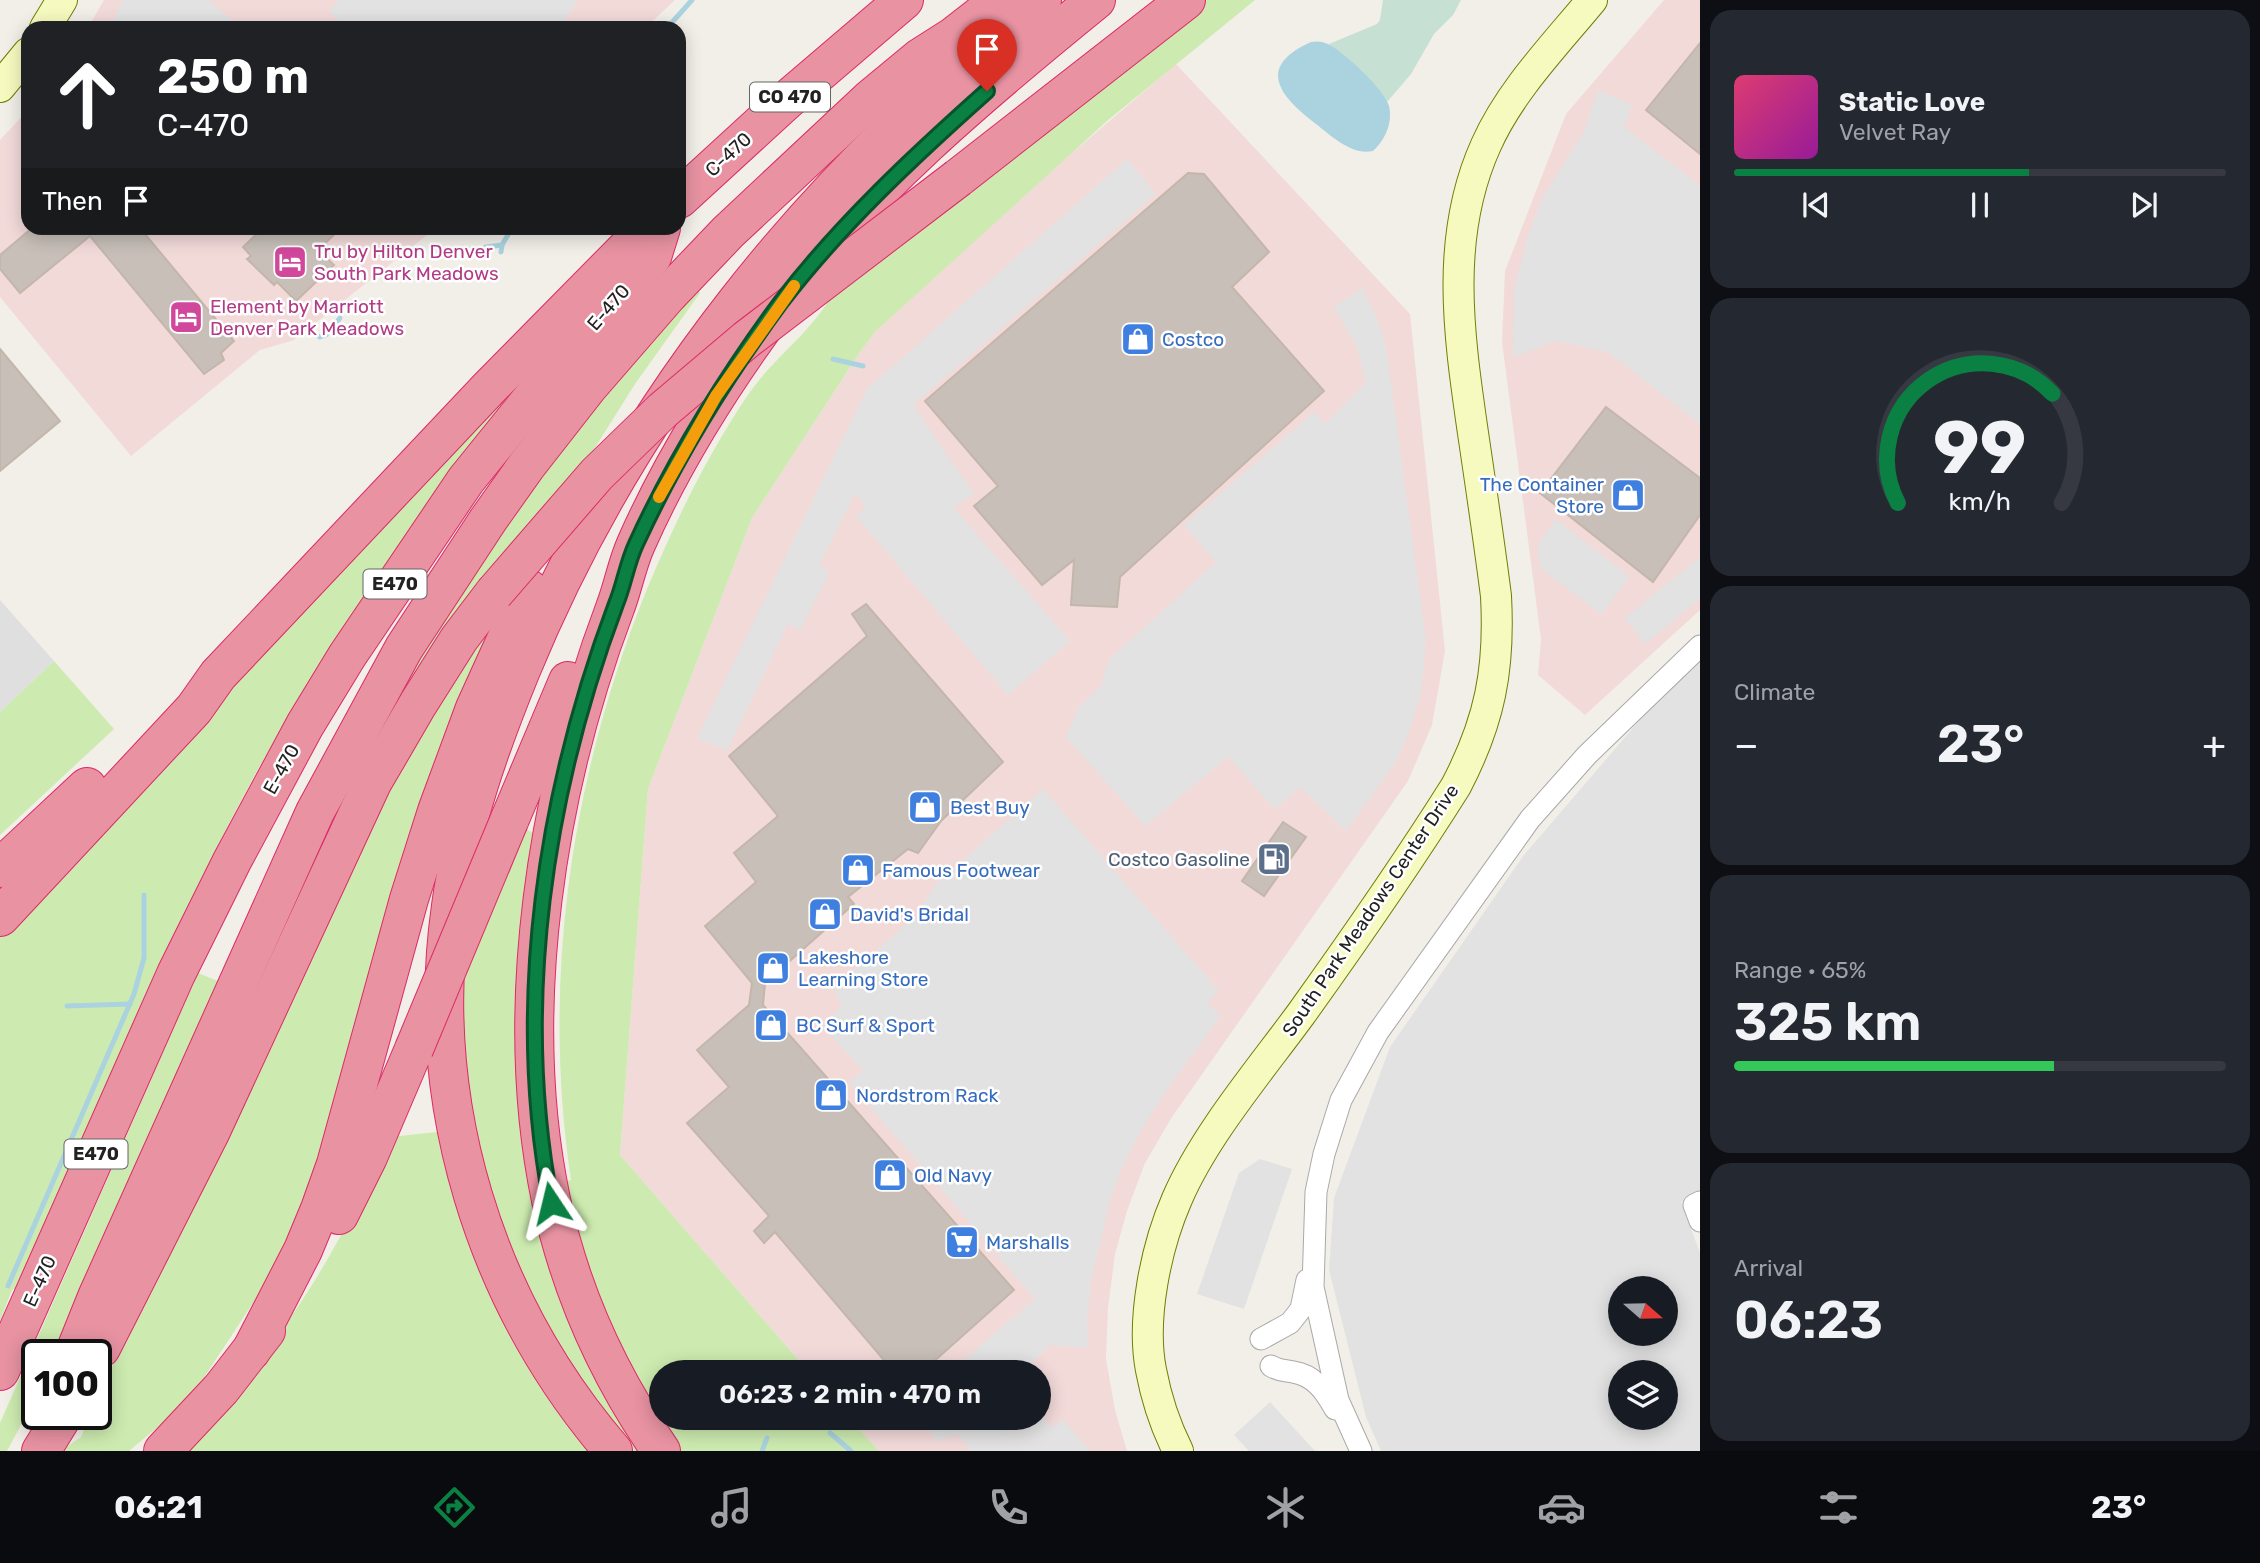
<!DOCTYPE html>
<html lang="en">
<head>
<meta charset="utf-8">
<style>
  :root { --surface:#171b24; --page:#242831; --text:#f1f3f6; --muted:#9ea1a6; --line:#363941; --accent:#0b8043 }
  body { margin:0; font-family:Rubik,sans-serif; background:var(--page); color:var(--text); height:100vh; display:flex; flex-direction:column; font-size:26px; white-space:nowrap }
  * { box-sizing:border-box; margin:0 }
  p { font-size:23px; color:var(--muted) }
  .icon { flex:none; width:38px; height:38px; fill:none; stroke:currentColor; stroke-width:2; stroke-linecap:round; stroke-linejoin:round }
  .map { position:relative; flex:1; overflow:hidden }
  .drawer { display:flex; flex-direction:column; gap:10px; padding:10px; background:#0d0f14; width:560px }
  .drawer>* { flex:none }
  .guide { position:absolute; left:21px; top:21px; width:665px; height:214px; border-radius:21px; box-shadow:0 4px 18px #0003; background:#202124; color:#fff; overflow:hidden }
  .needle { width:46px; rotate:110deg }
  .controls { position:absolute; left:1608px; top:1276px; display:grid; gap:14px }
  .controls a { display:grid; place-items:center; width:70px; height:70px; border-radius:50%; background:var(--surface); box-shadow:0 4px 18px #0003; font-size:35px }
  .speed { position:absolute; left:21px; top:1339px; display:flex; gap:14px; font-size:35px; font-weight:700; text-align:center }
  .speed>* { display:grid; place-content:center; width:91px; height:91px; border-radius:50%; background:var(--surface); box-shadow:0 4px 18px #0003; line-height:1 }
  .speed .limit { border:4px solid #111; border-radius:10px; background:#fff; color:#111 }
  .pin { position:absolute; display:grid; place-items:center; width:60px; height:60px; color:#fff; margin:-72px -30px; border-radius:50% 50% 50% 0; rotate:-45deg; box-shadow:0 0 7px #0007 }
  .pin .icon { rotate:45deg }
  .me { position:absolute; width:77px; margin:-38px; rotate:350deg; stroke-linejoin:round; filter:drop-shadow(0 0 5px #0008) }
  .turn { display:flex; align-items:center; gap:24px; height:147px; padding:0 21px; font-size:32px }
  .turn .icon { width:91px; height:91px; stroke-width:2.5 }
  .turn b { display:block; font-size:49px; line-height:60px }
  .then { display:flex; align-items:center; height:66px; padding:0 21px; background:#0003; gap:14px; font-size:26px }
  .big { font-size:52px; font-weight:600; line-height:1.1 }
  .drawer .card { flex:1; display:flex; flex-direction:column; justify-content:center; gap:10px; min-width:0; padding:0 24px; border-radius:21px; background:var(--page) }
  .drawer .dial { align-items:center; gap:0 }
  .dial svg { height:182px; overflow:visible; fill:none; stroke:var(--line); stroke-width:7; stroke-linecap:round; text-anchor:middle }
  .dial text { fill:var(--text); stroke:none }
  .song { display:flex; align-items:center; gap:21px }
  .cover { width:84px; height:84px; border-radius:10px; background:linear-gradient(135deg,hsl(340 70% 55%),hsl(300 70% 35%)) }
  .played { height:7px; border-radius:4px; background:linear-gradient(90deg,var(--accent) 60%,var(--line) 60%) }
  .keys { display:flex; justify-content:space-around; direction:ltr }
  .heat { display:flex; justify-content:space-between; align-items:center; font-size:38px; direction:ltr }
  .charge { height:10px; border-radius:5px; background:linear-gradient(90deg,#34c759 65%,var(--line) 0) }
  .trip { position:absolute; left:649px; top:1360px; width:402px; height:70px; border-radius:35px; background:var(--surface); box-shadow:0 4px 18px #0003; font-weight:600; line-height:70px; text-align:center }
  .tab-bar { display:flex; height:112px; justify-content:space-around; align-items:center; background:#090b0e; color:var(--muted) }
  .tab-bar .icon { width:49px; height:49px }
  .tab-bar .on { color:var(--accent) }
  .tab-bar b { font-size:32px; color:var(--text) }
  main { display:flex; flex:1; min-height:0 }
  .map>svg:first-child { display:block }
  .residential { fill:#e0dfdf }
  .commercial { fill:#f2dad9 }
  .grass { fill:#cdebb0 }
  .wetland { fill:#c6e0d4 }
  .parking { fill:#e2e2e2; fill-rule:evenodd }
  .water { fill:#aad3df }
  .lines { fill:none; stroke-linecap:round; stroke-linejoin:round }
  .stream { stroke:#aad3df; stroke-width:5 }
  .building { fill:#c7bfb8; stroke:#c4b6ab; stroke-width:2 }
  .minor-casing { stroke:#a9a9a9; stroke-width:23 }
  .secondary-casing { stroke:#707d05; stroke-width:32 }
  .motorway-casing { stroke:#dc2a67; stroke-width:40 }
  .minor { stroke:#fff; stroke-width:21 }
  .secondary { stroke:#f7fabf; stroke-width:30 }
  .motorway { stroke:#e892a2; stroke-width:38 }
  .motorway-bridge-casing { stroke:#dc2a67; stroke-width:40; stroke-linecap:butt }
  .motorway-bridge { stroke:#e892a2; stroke-width:38 }
  .route-casing { stroke:#07532c; stroke-width:18 }
  .route { stroke:#0b8043; stroke-width:12 }
  .slow { stroke:#f59e0b; stroke-width:12 }
  .labels { text-anchor:middle; stroke-width:5; stroke-linejoin:round; paint-order:stroke }
  .shield { fill:#fff; stroke:#646464; stroke-width:2 }
  .shield-label { font-size:18px; font-weight:bold; fill:#222 }
  .street-label { font-size:19px; fill:#222; stroke:#fff }
  .hotel-label { font-size:19px; fill:#b23c85; stroke:#fff; text-anchor:start }
  .shop-label { font-size:19px; fill:#366cbe; stroke:#fff; text-anchor:start }
  .service-label { font-size:19px; fill:#4e5e75; stroke:#fff; text-anchor:end }
</style>
</head>
<body>
<main>
<div class="map">
<svg width="1700" height="1451" viewBox="0 0 1700 1451">
  <rect width="100%" height="100%" fill="#f2efe9"/>
  <!-- residential -->
  <path class="residential" d="M0,600L54,661L0,712Z"/>
  <!-- commercial -->
  <g class="commercial">
    <path d="M104,0H675L645,28H88Z"/>
    <path d="M1664,0H1700V610L1585,715L1538,675L1541,639L1502,342L1505,271L1566,114Z"/>
    <path d="M1176,64L1410,314L1445,651L1432,725L1408,781L1172,1117L1145,1163L1127,1211L1115,1254L1108,1308L1106,1359L1115,1410L1127,1451H879L849,1418H1040V1372H809L620,1155L648,789L752,518L858,355L875,332L1037,183Z"/>
    <path d="M28,110V228H436L294,340L260,350L131,456L0,297V140Z"/>
  </g>
  <!-- grass -->
  <g class="grass">
    <path d="M1205,0H1255L1107,121L875,332L858,355L752,518L648,789L620,1155L809,1372H662V1418H849L879,1451H681C624,1372 583,1278 567,1181L571,1180C541,979 571,776 647,589C676,520 708,453 750,392C768,366 792,347 812,323C826,307 837,287 853,272C865,261 880,252 893,242C919,222 946,201 973,181C1051,121 1128,61 1205,0Z"/>
    <path d="M694,286L700,293L635,384L591,454L328,837L327,821L368,740L528,486Z"/>
    <path d="M502,399L504,402C407,528 317,658 242,799C158,957 91,1123 20,1286L12,1290L0,1321V938L18,914Z"/>
    <path d="M503,600L309,1193L266,1283L188,1402L129,1451H60L81,1437L91,1414H96V1403L153,1275L353,848Z"/>
    <path d="M54,661L114,729L0,835V712Z"/>
    <path d="M524,828L539,836L522,1045L645,1451H628L580,1393L486,1205L456,1042L476,874Z"/>
    <path d="M198,973L223,983L56,1354H37V1395L7,1451H0V1423Z"/>
    <path d="M446,1131L599,1451H188C229,1398 274,1345 310,1288C341,1240 365,1188 390,1137Z"/>
  </g>
  <!-- wetland -->
  <path class="wetland" d="M1383,0H1461L1453,15L1434,34L1411,74L1387,102L1369,80L1329,44L1377,24L1380,20Z"/>
  <!-- parking -->
  <g class="parking">
    <path d="M123,0H209L237,25L234,28H110Z"/>
    <path d="M339,0H578L560,28H332L339,20L329,12Z"/>
    <path d="M1598,90L1632,105L1624,127L1700,186V424L1608,352L1556,341L1513,357L1514,292L1527,239L1542,199L1585,130Z"/>
    <path d="M1127,159L1156,194L913,405L974,494L953,507L1070,641L1008,695L856,516L866,507L855,493L820,564L829,574L800,630L788,624L727,751L697,738L867,389Z"/>
    <path d="M1362,288L1376,316L1386,347L1426,640L1421,694L1409,732L1396,762L1346,831L1300,787L1275,809L1228,757L1145,826L1066,737L1079,707L1101,686L1108,661L1216,562L1184,525L1314,412L1325,424L1366,383L1357,347L1334,307Z"/>
    <path d="M1556,519L1630,577L1601,614L1540,568L1538,545Z"/>
    <path d="M1700,557V599L1645,644L1625,618Z"/>
    <path d="M1700,659V1193L1681,1202L1700,1253V1451H1381L1366,1417L1329,1270L1334,1198L1390,1047L1524,855L1675,679ZM1620,1288H1666V1334H1620ZM1620,1372H1666V1418H1620Z"/>
    <path d="M1043,789L1219,991L1207,1003L1221,1016L1163,1095L1143,1127L1122,1167L1109,1204L1091,1281L1087,1321L1088,1348L1051,1345L1021,1372H950L1035,1299L849,1082L863,1071L822,1025L841,1007L834,987L915,917L935,885Z"/>
    <path d="M1260,1159L1292,1169L1244,1309L1197,1294L1239,1173Z"/>
    <path d="M1270,1402L1315,1451H1249L1234,1435Z"/>
    <path d="M1040,1416L1053,1427L1063,1420L1090,1451H972L957,1434L938,1441L917,1418Z"/>
  </g>
  <!-- water -->
  <path class="water" d="M1311,42C1317,41 1322,41 1328,44C1344,52 1384,89 1389,106C1393,123 1385,140 1373,151C1353,156 1331,136 1316,124C1280,97 1255,67 1311,42Z"/>
  <g class="lines">
    <!-- stream -->
    <g class="stream">
      <path d="M667,28L692,0"/>
      <path d="M486,247L502,245"/>
      <path d="M501,252L502,245L512,228"/>
      <path d="M314,334L320,337L326,335L340,318"/>
      <path d="M833,359L863,366"/>
      <path d="M67,1006L130,1004"/>
      <path d="M8,1286L134,994L144,958V895"/>
      <path d="M830,1433L851,1451"/>
      <path d="M762,1451L767,1438"/>
    </g>
  </g>
  <!-- building -->
  <g class="building">
    <path d="M1700,43V154L1646,110Z"/>
    <path d="M1188,173L1204,174L1269,252L1232,287L1324,391L1120,577L1117,607L1071,605L1074,560L1042,585L974,506L998,486L925,401Z"/>
    <path d="M32,228H140L234,341L221,353L224,360L204,374L90,236L20,293L0,269V255Z"/>
    <path d="M263,228H341L318,250L334,265L296,301L277,282L274,285L247,259L251,256L243,247Z"/>
    <path d="M0,349L60,421L0,471Z"/>
    <path d="M1606,407L1700,478V515L1653,582L1540,493Z"/>
    <path d="M866,604L1003,762L941,821L918,853L908,849L848,897L854,904L765,983L763,1005L1014,1290L922,1372H894L775,1232L764,1243L754,1231L769,1216L687,1123L729,1087L697,1050L749,1005L752,983L705,926L756,882L734,853L778,816L729,756L867,636L852,614Z"/>
    <path d="M1283,822L1306,837L1264,896L1242,881Z"/>
  </g>
  <g class="lines">
    <!-- minor casing -->
    <g class="minor-casing">
      <g id="minor">
        <path d="M1700,1202L1694,1205L1700,1221"/>
        <path d="M1261,1339L1290,1323L1301,1309L1307,1280"/>
        <path d="M1271,1366C1279,1371 1284,1370 1293,1372C1314,1375 1325,1391 1335,1409"/>
        <path d="M1361,1451L1338,1400L1313,1287L1316,1192L1324,1154L1341,1100L1378,1032L1530,819L1587,755L1700,646"/>
      </g>
    </g>
    <!-- secondary casing -->
    <g class="secondary-casing">
      <g id="secondary">
        <path d="M45,28L62,0"/>
        <path d="M0,87L28,53"/>
        <path d="M1178,1451C1166,1427 1156,1397 1151,1370C1141,1319 1156,1247 1177,1199C1204,1136 1260,1070 1301,1014C1354,940 1407,864 1456,786C1490,721 1500,669 1496,596C1489,541 1481,487 1473,433C1459,336 1444,238 1486,145C1510,91 1554,46 1592,0"/>
      </g>
    </g>
    <!-- motorway casing -->
    <g class="motorway-casing">
      <g id="motorway">
        <path d="M958,178L1186,0"/>
        <path d="M679,199L787,100L904,0"/>
        <path d="M509,821L568,681"/>
        <path d="M0,868L87,787"/>
        <path d="M0,917L194,709L218,675L489,388L640,235"/>
        <path d="M339,1215L368,1157L414,1049"/>
        <path d="M101,1348L210,1133L372,783L418,704L459,639L494,593"/>
        <path d="M251,1351L303,1250L320,1209L336,1164L409,899L437,811L475,708L529,589"/>
        <path d="M74,1354L97,1297L315,812L404,648L488,520L527,465L588,387L667,296L728,232L869,100L921,57L954,36L995,4"/>
        <path d="M0,1371L176,974L232,861L305,725L347,656L466,480L563,360L652,257L661,228"/>
        <path d="M41,1451L64,1414"/>
        <path d="M163,1451L221,1389L266,1331"/>
        <path d="M613,1451C484,1301 423,1102 451,906C462,824 490,746 521,670C630,405 815,174 1042,0"/>
        <path d="M661,1451C609,1376 570,1290 551,1200C511,1009 547,788 615,608C623,587 627,564 636,544C673,460 723,381 778,307C864,191 984,91 1096,0"/>
      </g>
    </g>
    <!-- minor -->
    <use href="#minor" class="minor"/>
    <!-- secondary -->
    <use href="#secondary" class="secondary"/>
    <!-- motorway -->
    <use href="#motorway" class="motorway"/>
    <!-- motorway-bridge casing -->
    <g class="motorway-bridge-casing">
      <g id="motorway-bridge">
        <path d="M494,593L597,474L663,410L747,339L958,178"/>
        <path d="M414,1049L509,821"/>
      </g>
    </g>
    <!-- motorway-bridge -->
    <use href="#motorway-bridge" class="motorway-bridge"/>
  </g>
  <g class="lines">
    <!-- route casing -->
    <g class="route-casing">
      <path id="route" d="M551,1203C513,1004 545,793 616,604C624,585 627,563 636,544C675,459 725,378 781,302C841,224 914,156 987,91"/>
    </g>
    <!-- route -->
    <use href="#route" class="route"/>
    <!-- slow -->
    <path class="slow" d="M659,497L716,396L794,286"/>
  </g>
  <!-- icons -->
  <defs>
    <g id="hotel-square" transform="scale(1.75)"><rect x="-9" y="-9" width="18" height="18" rx="4" fill="#d1479c" stroke="#fff"/><path d="M-6-4.5h1.5V1H6V5H4.5V3h-9V5H-6ZM-4 0a1.8 1.8 0 1 1 3.6 0ZM.5 0V-2.5h3Q6-2.5 6 0Z" fill="#fff"/></g>
    <g id="shop-square" transform="scale(1.75)"><rect x="-9" y="-9" width="18" height="18" rx="4" fill="#3f7fe0" stroke="#fff"/><path d="M-5-2.5h2.3a2.7 3.5 0 0 1 5.4 0H5L5.5 6h-11ZM-1.5-2.5h3a1.5 2.3 0 0 0-3 0Z" fill="#fff"/></g>
    <g id="fuel-square" transform="scale(1.75)"><rect x="-9" y="-9" width="18" height="18" rx="4" fill="#5c6f8a" stroke="#fff"/><path d="M-5.5-6h7V0h2V4h1.3V-2.5L3-4.5l.8-.8L6-3V5H2.5V1h-1V6h-7ZM-4.2-4.7v3.2H.2V-4.7Z" fill="#fff"/></g>
    <g id="supermarket-square" transform="scale(1.75)"><rect x="-9" y="-9" width="18" height="18" rx="4" fill="#3f7fe0" stroke="#fff"/><path d="M-6-5.5h2.5l.6 2H6L4.5 2H-2.5L-4.4-4H-6ZM-1.5 3.2a1.3 1.3 0 1 0 .1 0ZM3 3.2a1.3 1.3 0 1 0 .1 0Z" fill="#fff"/></g>
  </defs>
  <g fill-rule="evenodd">
    <use href="#hotel-square" x="290" y="262"/>
    <use href="#hotel-square" x="186" y="317"/>
    <use href="#shop-square" x="1138" y="339"/>
    <use href="#shop-square" x="1628" y="495"/>
    <use href="#shop-square" x="925" y="807"/>
    <use href="#fuel-square" x="1274" y="859"/>
    <use href="#shop-square" x="858" y="870"/>
    <use href="#shop-square" x="825" y="914"/>
    <use href="#shop-square" x="773" y="968"/>
    <use href="#shop-square" x="771" y="1025"/>
    <use href="#shop-square" x="831" y="1095"/>
    <use href="#shop-square" x="890" y="1175"/>
    <use href="#supermarket-square" x="962" y="1242"/>
  </g>
  <g class="labels">
    <!-- shield labels -->
    <g class="shield">
      <rect x="750" y="82.5" width="80" height="29" rx="5"/>
      <rect x="363.5" y="569.5" width="63" height="29" rx="5"/>
      <rect x="64.5" y="1139.5" width="63" height="29" rx="5"/>
    </g>
    <g class="shield-label">
      <text x="790" y="103">CO 470</text>
      <text x="395" y="590">E470</text>
      <text x="96" y="1160">E470</text>
    </g>
    <!-- street labels -->
    <g class="street-label">
      <text transform="translate(728 154) rotate(-43)" y="7">C-470</text>
      <text transform="translate(608 307) rotate(-49)" y="7">E-470</text>
      <text transform="translate(281 769) rotate(-61)" y="7">E-470</text>
      <text transform="translate(1370 910) rotate(-56)" y="7">South Park Meadows Center Drive</text>
      <text transform="translate(39 1281) rotate(-66)" y="7">E-470</text>
    </g>
    <!-- hotel labels -->
    <g class="hotel-label">
      <text x="314" y="258">Tru by Hilton Denver<tspan x="314" dy="22">South Park Meadows</tspan></text>
      <text x="210" y="313">Element by Marriott<tspan x="210" dy="22">Denver Park Meadows</tspan></text>
    </g>
    <!-- shop labels -->
    <g class="shop-label">
      <text x="1162" y="346">Costco</text>
      <text x="1604" y="491" text-anchor="end">The Container<tspan x="1604" dy="22">Store</tspan></text>
      <text x="950" y="814">Best Buy</text>
      <text x="882" y="877">Famous Footwear</text>
      <text x="850" y="921">David's Bridal</text>
      <text x="798" y="964">Lakeshore<tspan x="798" dy="22">Learning Store</tspan></text>
      <text x="796" y="1032">BC Surf &amp; Sport</text>
      <text x="856" y="1102">Nordstrom Rack</text>
      <text x="914" y="1182">Old Navy</text>
      <text x="986" y="1249">Marshalls</text>
    </g>
    <!-- service labels -->
    <g class="service-label">
      <text x="1250" y="866">Costco Gasoline</text>
    </g>
  </g>
</svg>
<div class="controls">
<a><svg class="needle" viewBox="-14 -14 28 28"><path d="M0-13l5 13h-10z" fill="#e53935"/><path d="M0 13l5-13h-10z" fill="#9ea1a6"/></svg></a>
<a><svg class="icon" aria-label="layers" viewBox="0 0 24 24"><path d="M12 4l9 5-9 5-9-5zM3 14l9 5 9-5"/></svg></a>
</div>
<div class="speed"><div class="limit">100</div></div>
<div class="pin" style="left:987px;top:91px;background:#d93025"><svg class="icon" aria-label="arrive" viewBox="0 0 24 24"><path d="M6 21V4h12l-3 4 3 4H6"/></svg></div>
<svg class="me" style="left:551px;top:1203px" viewBox="-20 -20 40 40"><path d="M0-17L14 15 0 8-14 15z" fill="#0b8043" stroke="#fff" stroke-width="4"/></svg>
<div class="trip">06:23 · 2 min · 470 m</div>
<div class="guide">
<div class="turn"><svg class="icon" aria-label="ahead" viewBox="0 0 24 24"><path d="M12 20V5M6 11l6-6 6 6"/></svg><div><b>250 m</b>C-470</div></div>
<div class="then">Then<svg class="icon" aria-label="arrive" viewBox="0 0 24 24"><path d="M6 21V4h12l-3 4 3 4H6"/></svg></div>
</div>
</div>
<section class="drawer">
<div class="card">
<div class="song"><i class="cover"></i><div><b>Static Love</b><p>Velvet Ray</p></div></div>
<div class="played"></div>
<div class="keys"><svg class="icon" aria-label="previous" viewBox="0 0 24 24"><path d="M18 5L8 12l10 7zM5 5v14"/></svg><svg class="icon" aria-label="pause" viewBox="0 0 24 24"><path d="M8 5v14M16 5v14"/></svg><svg class="icon" aria-label="next" viewBox="0 0 24 24"><path d="M6 5l10 7-10 7zM19 5v14"/></svg></div>
</div>
<div class="card dial"><svg viewBox="0 0 100 80">
<path d="M14 69A42 42 0 1 1 86 69"/>
<path d="M14 69A42 42 0 0 1 82 21" stroke="#0b8043"/>
<text x="50" y="56" font-size="32" font-weight="700">99</text>
<text x="50" y="72" font-size="11">km/h</text>
</svg></div>
<div class="card"><p>Climate</p>
<div class="heat"><a>−</a><b class="big">23°</b><a>+</a></div>
</div>
<div class="card"><p>Range · 65%</p><b class="big">325 km</b><div class="charge"></div></div>
<div class="card"><p>Arrival</p><b class="big">06:23</b></div>
</section>
</main>
<nav class="tab-bar">
<b>06:21</b>
<svg class="icon on" aria-label="directions" viewBox="0 0 24 24"><path d="M12 3l9 9-9 9-9-9zM9 14v-3h6M13 9l2 2-2 2"/></svg>
<svg class="icon" aria-label="music" viewBox="0 0 24 24"><path d="M9 18V5l10-2v13"/><circle cx="6" cy="18" r="3"/><circle cx="16" cy="16" r="3"/></svg>
<svg class="icon" aria-label="phone" viewBox="0 0 24 24"><path d="M5 4h4l2 5-3 2q2 4 5 5l2-3 5 2v4C11 20 4 13 5 4z"/></svg>
<svg class="icon" aria-label="climate" viewBox="0 0 24 24"><path d="M12 3v18M4 7l16 10M4 17L20 7"/></svg>
<svg class="icon" aria-label="car" viewBox="0 0 24 24"><path d="M5 17H2v-5l4-1 3-4h7l3 4 3 1v5h-3M9 17h6M6 11h13"/><circle cx="7" cy="17" r="2"/><circle cx="17" cy="17" r="2"/></svg>
<svg class="icon" aria-label="filters" viewBox="0 0 24 24"><path d="M4 7h16M4 17h16"/><circle cx="9" cy="7" r="2"/><circle cx="15" cy="17" r="2"/></svg>
<b>23°</b>
</nav>
</body>
</html>
